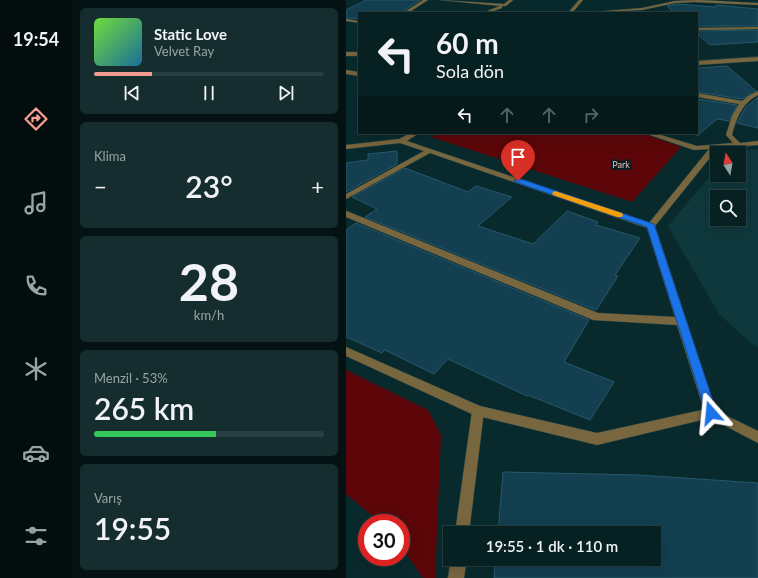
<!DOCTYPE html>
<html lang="tr">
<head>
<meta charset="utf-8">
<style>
  :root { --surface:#072022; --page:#152d2f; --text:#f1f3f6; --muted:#98a3a5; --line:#283e40; --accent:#f59c93 }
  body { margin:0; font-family:Lato,sans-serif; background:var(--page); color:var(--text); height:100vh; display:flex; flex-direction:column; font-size:15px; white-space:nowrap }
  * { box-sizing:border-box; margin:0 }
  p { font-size:13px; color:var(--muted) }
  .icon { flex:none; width:22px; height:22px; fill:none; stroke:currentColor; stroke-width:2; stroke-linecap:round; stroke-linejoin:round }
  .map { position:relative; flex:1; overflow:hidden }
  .details { display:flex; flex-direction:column; gap:8px; padding:8px; background:#041213; width:274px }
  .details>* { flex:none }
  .guide { position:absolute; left:12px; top:12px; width:340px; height:122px; border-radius:0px; box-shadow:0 4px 16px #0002,0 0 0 1px var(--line); background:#072022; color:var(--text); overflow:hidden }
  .needle { width:26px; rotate:349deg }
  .fabs { position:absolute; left:364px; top:146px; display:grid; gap:8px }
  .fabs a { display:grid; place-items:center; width:36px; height:36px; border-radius:0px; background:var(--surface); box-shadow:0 4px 16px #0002,0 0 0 1px var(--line); font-size:20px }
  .speed { position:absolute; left:12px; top:514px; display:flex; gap:8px; font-size:20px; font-weight:700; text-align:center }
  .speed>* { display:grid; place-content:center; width:52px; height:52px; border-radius:50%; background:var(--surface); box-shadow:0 4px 16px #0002,0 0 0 1px var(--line); line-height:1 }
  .speed .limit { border:6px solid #d22; background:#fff; color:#111 }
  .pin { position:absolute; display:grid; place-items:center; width:34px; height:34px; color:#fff; margin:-41px -17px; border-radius:50% 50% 50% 0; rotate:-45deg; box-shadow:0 0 4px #0007 }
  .pin .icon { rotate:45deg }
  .me { position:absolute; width:44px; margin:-22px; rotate:342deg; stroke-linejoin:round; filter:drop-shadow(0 0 3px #0008) }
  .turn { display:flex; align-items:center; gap:14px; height:84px; padding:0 12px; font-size:18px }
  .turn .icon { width:52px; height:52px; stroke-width:2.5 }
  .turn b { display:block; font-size:28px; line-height:34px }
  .lanes { display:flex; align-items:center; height:38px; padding:0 12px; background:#0003; justify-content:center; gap:20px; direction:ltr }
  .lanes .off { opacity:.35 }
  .big { font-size:30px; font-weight:600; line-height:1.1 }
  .details .tile { flex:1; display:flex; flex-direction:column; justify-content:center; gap:6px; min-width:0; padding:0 14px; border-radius:6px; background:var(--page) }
  .details .dial { align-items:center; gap:0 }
  .dial b { font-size:52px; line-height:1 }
  .song { display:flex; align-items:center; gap:12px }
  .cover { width:48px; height:48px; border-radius:6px; background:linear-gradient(135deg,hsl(100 70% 55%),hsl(200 70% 35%)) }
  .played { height:4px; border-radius:2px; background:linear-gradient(90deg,var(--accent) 25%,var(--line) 25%) }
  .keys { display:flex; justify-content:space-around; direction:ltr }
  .heat { display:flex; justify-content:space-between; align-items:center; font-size:22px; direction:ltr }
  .charge { height:6px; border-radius:3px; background:linear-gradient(90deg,#34c759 53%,var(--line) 0) }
  .trip { position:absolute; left:97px; top:526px; width:218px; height:40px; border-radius:0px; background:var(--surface); box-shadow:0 4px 16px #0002,0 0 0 1px var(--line); font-weight:600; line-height:40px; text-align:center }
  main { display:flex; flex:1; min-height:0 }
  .tabs { display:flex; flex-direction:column; width:72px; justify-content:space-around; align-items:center; background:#030d0e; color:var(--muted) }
  .tabs .icon { width:28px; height:28px }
  .tabs .on { color:var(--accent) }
  .tabs b { font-size:18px; color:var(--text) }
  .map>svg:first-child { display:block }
  .built { fill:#0f383c; fill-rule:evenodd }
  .green { fill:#5c0609 }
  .building { fill:#133f50; stroke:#26596c }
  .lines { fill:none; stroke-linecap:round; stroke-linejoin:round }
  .minor-casing { stroke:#254548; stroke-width:1 }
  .tertiary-casing { stroke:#254548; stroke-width:1 }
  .minor { fill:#78663e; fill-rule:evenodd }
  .tertiary { fill:#78663e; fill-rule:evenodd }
  .route { fill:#1a73e8; stroke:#114b97 }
  .slow { fill:#f59e0b }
  .labels { text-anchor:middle; stroke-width:4; stroke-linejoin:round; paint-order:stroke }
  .far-park-label { font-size:9px; fill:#f3bab4; stroke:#002024 }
</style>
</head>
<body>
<main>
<nav class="tabs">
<b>19:54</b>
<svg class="icon on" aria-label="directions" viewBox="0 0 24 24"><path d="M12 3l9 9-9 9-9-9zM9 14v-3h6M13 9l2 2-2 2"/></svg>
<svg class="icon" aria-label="music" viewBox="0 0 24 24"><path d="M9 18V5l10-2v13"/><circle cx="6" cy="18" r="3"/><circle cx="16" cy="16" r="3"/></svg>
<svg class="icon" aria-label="phone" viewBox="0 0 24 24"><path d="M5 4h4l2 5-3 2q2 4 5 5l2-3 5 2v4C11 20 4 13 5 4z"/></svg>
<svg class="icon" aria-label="climate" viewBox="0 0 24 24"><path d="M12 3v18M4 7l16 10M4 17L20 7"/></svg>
<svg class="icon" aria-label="car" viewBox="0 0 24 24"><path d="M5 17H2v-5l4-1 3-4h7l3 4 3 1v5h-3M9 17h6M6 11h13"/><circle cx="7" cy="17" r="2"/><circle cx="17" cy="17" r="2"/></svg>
<svg class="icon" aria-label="filters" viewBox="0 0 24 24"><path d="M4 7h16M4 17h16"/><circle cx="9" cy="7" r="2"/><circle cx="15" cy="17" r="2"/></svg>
</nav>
<section class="details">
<div class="tile">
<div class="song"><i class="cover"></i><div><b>Static Love</b><p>Velvet Ray</p></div></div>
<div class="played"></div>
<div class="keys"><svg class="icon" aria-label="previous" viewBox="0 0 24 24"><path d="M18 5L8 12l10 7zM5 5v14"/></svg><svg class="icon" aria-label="pause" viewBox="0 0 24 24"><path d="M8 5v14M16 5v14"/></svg><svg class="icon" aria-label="next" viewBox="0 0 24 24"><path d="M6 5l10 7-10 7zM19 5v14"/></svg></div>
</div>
<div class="tile"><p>Klima</p>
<div class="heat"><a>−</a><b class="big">23°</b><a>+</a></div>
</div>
<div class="tile dial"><b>28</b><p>km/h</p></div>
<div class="tile"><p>Menzil · 53%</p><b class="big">265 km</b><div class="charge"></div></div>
<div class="tile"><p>Varış</p><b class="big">19:55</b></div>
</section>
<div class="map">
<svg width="412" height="578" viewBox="0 0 412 578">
  <rect width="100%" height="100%" fill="#092a2d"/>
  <!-- built -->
  <path class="built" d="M412,149V347L407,345L373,314L322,226L371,168V175H393V153H383L385,151ZM371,197H393V219H371Z"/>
  <!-- green -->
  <g class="green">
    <path d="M92,133H296L335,147L286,202L85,137Z"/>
    <path d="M0,370L82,410L95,435L89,578H77L55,546V523H35L0,494Z"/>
  </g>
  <!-- building -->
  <g class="building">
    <path d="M20,0H74L57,11L51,13H13V19L0,18V10Z"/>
    <path d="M332,4L369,7L370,5L412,9V26H351V13H328L321,6Z"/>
    <path d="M412,30V42L364,45L351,34V31Z"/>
    <path d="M381,66L410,91L396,99L351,92V68Z"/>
    <path d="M412,97V128L391,123L399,108Z"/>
    <path d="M351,99L391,105L383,121L371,119L351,136Z"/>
    <path d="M51,151V164L0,192V163L22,160V154Z"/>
    <path d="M59,168L122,192L130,186L166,197L132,226L187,244L221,211L252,222L250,225L294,238L269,275L272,276L251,309L249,310L19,217L31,209L6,197Z"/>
    <path d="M10,223L243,320L218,362L268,382L244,420L182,395L181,396L102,359L88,374L39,350L36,353L0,337V230Z"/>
    <path d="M157,472L293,475L412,483V578H148L149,559H308V533H152Z"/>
  </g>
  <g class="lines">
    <!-- minor casing -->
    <g class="minor-casing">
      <g id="minor">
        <path d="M77,0H82L62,13H57Z"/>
        <path d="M94,0L158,4L163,0H167L160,6H156V8L142,13H136L154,6Z"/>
        <path d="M233,0H237L226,13H222Z"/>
        <path d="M353,0L412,3V5L348,2L329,3L296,10L234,13L296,8L329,1Z"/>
        <path d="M0,19L13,21V23L0,21Z"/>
        <path d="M412,57V61L351,65V61Z"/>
        <path d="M0,70L13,72V76L0,74Z"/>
        <path d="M412,91V95C396,103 390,119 386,135L394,143L412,141V145L371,149L309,226L371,413L369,417L365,418L361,417L359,413L331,325L247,320L0,217V211L3,212L252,313L329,317L301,228L84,153L0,199V194L78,151L54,143L0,149V145L53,139L65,133H73L61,141L303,223L363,149L348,150L298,133H308L351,146L387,143L380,135L386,116L393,104L351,97V93L396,101L404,95Z"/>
        <path d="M132,406L136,407L138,411L123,533H109L126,411L128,407Z"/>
        <path d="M105,559H121L118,578H102Z"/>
      </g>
    </g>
    <!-- tertiary casing -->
    <g class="tertiary-casing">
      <g id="tertiary">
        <path d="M412,27V29L351,30V28Z"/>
        <rect x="0" y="52" width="13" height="4"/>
        <path d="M0,347L134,406L251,433L365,408L412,431V443L364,418L251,445L128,415L0,356Z"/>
      </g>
    </g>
    <!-- minor -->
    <use href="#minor" class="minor"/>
    <!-- tertiary -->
    <use href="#tertiary" class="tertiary"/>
  </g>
  <!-- route -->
  <path class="route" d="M172,178L308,224L371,413L369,416L365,418L361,416L360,413L301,227L169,182L168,181Z"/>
  <!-- slow -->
  <path class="slow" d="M209,191L276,213L277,215L276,217H271L207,195L206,193Z"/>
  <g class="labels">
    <!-- far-park labels -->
    <g class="far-park-label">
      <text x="275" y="168">Park</text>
    </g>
  </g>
</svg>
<div class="fabs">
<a><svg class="needle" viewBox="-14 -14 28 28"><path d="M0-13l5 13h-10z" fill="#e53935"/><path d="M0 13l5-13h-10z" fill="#98a3a5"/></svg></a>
<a><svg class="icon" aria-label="search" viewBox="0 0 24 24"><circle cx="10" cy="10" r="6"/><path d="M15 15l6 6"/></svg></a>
</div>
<div class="speed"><div class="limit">30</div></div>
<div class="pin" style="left:172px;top:181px;background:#d93025"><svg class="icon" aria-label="arrive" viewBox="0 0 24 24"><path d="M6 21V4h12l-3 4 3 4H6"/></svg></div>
<svg class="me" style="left:365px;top:413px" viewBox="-20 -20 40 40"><path d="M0-17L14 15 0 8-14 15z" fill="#1a73e8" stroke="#fff" stroke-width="4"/></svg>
<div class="trip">19:55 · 1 dk · 110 m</div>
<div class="guide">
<div class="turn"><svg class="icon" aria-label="left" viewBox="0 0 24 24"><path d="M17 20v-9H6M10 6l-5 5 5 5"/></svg><div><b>60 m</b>Sola dön</div></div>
<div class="lanes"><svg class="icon" aria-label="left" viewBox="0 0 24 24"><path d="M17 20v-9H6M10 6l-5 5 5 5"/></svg><svg class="icon off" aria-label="ahead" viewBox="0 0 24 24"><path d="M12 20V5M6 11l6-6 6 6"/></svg><svg class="icon off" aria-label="ahead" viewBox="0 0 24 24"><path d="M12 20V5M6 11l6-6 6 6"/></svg><svg class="icon off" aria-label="right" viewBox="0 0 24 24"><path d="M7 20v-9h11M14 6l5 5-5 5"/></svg></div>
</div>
</div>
</main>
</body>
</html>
